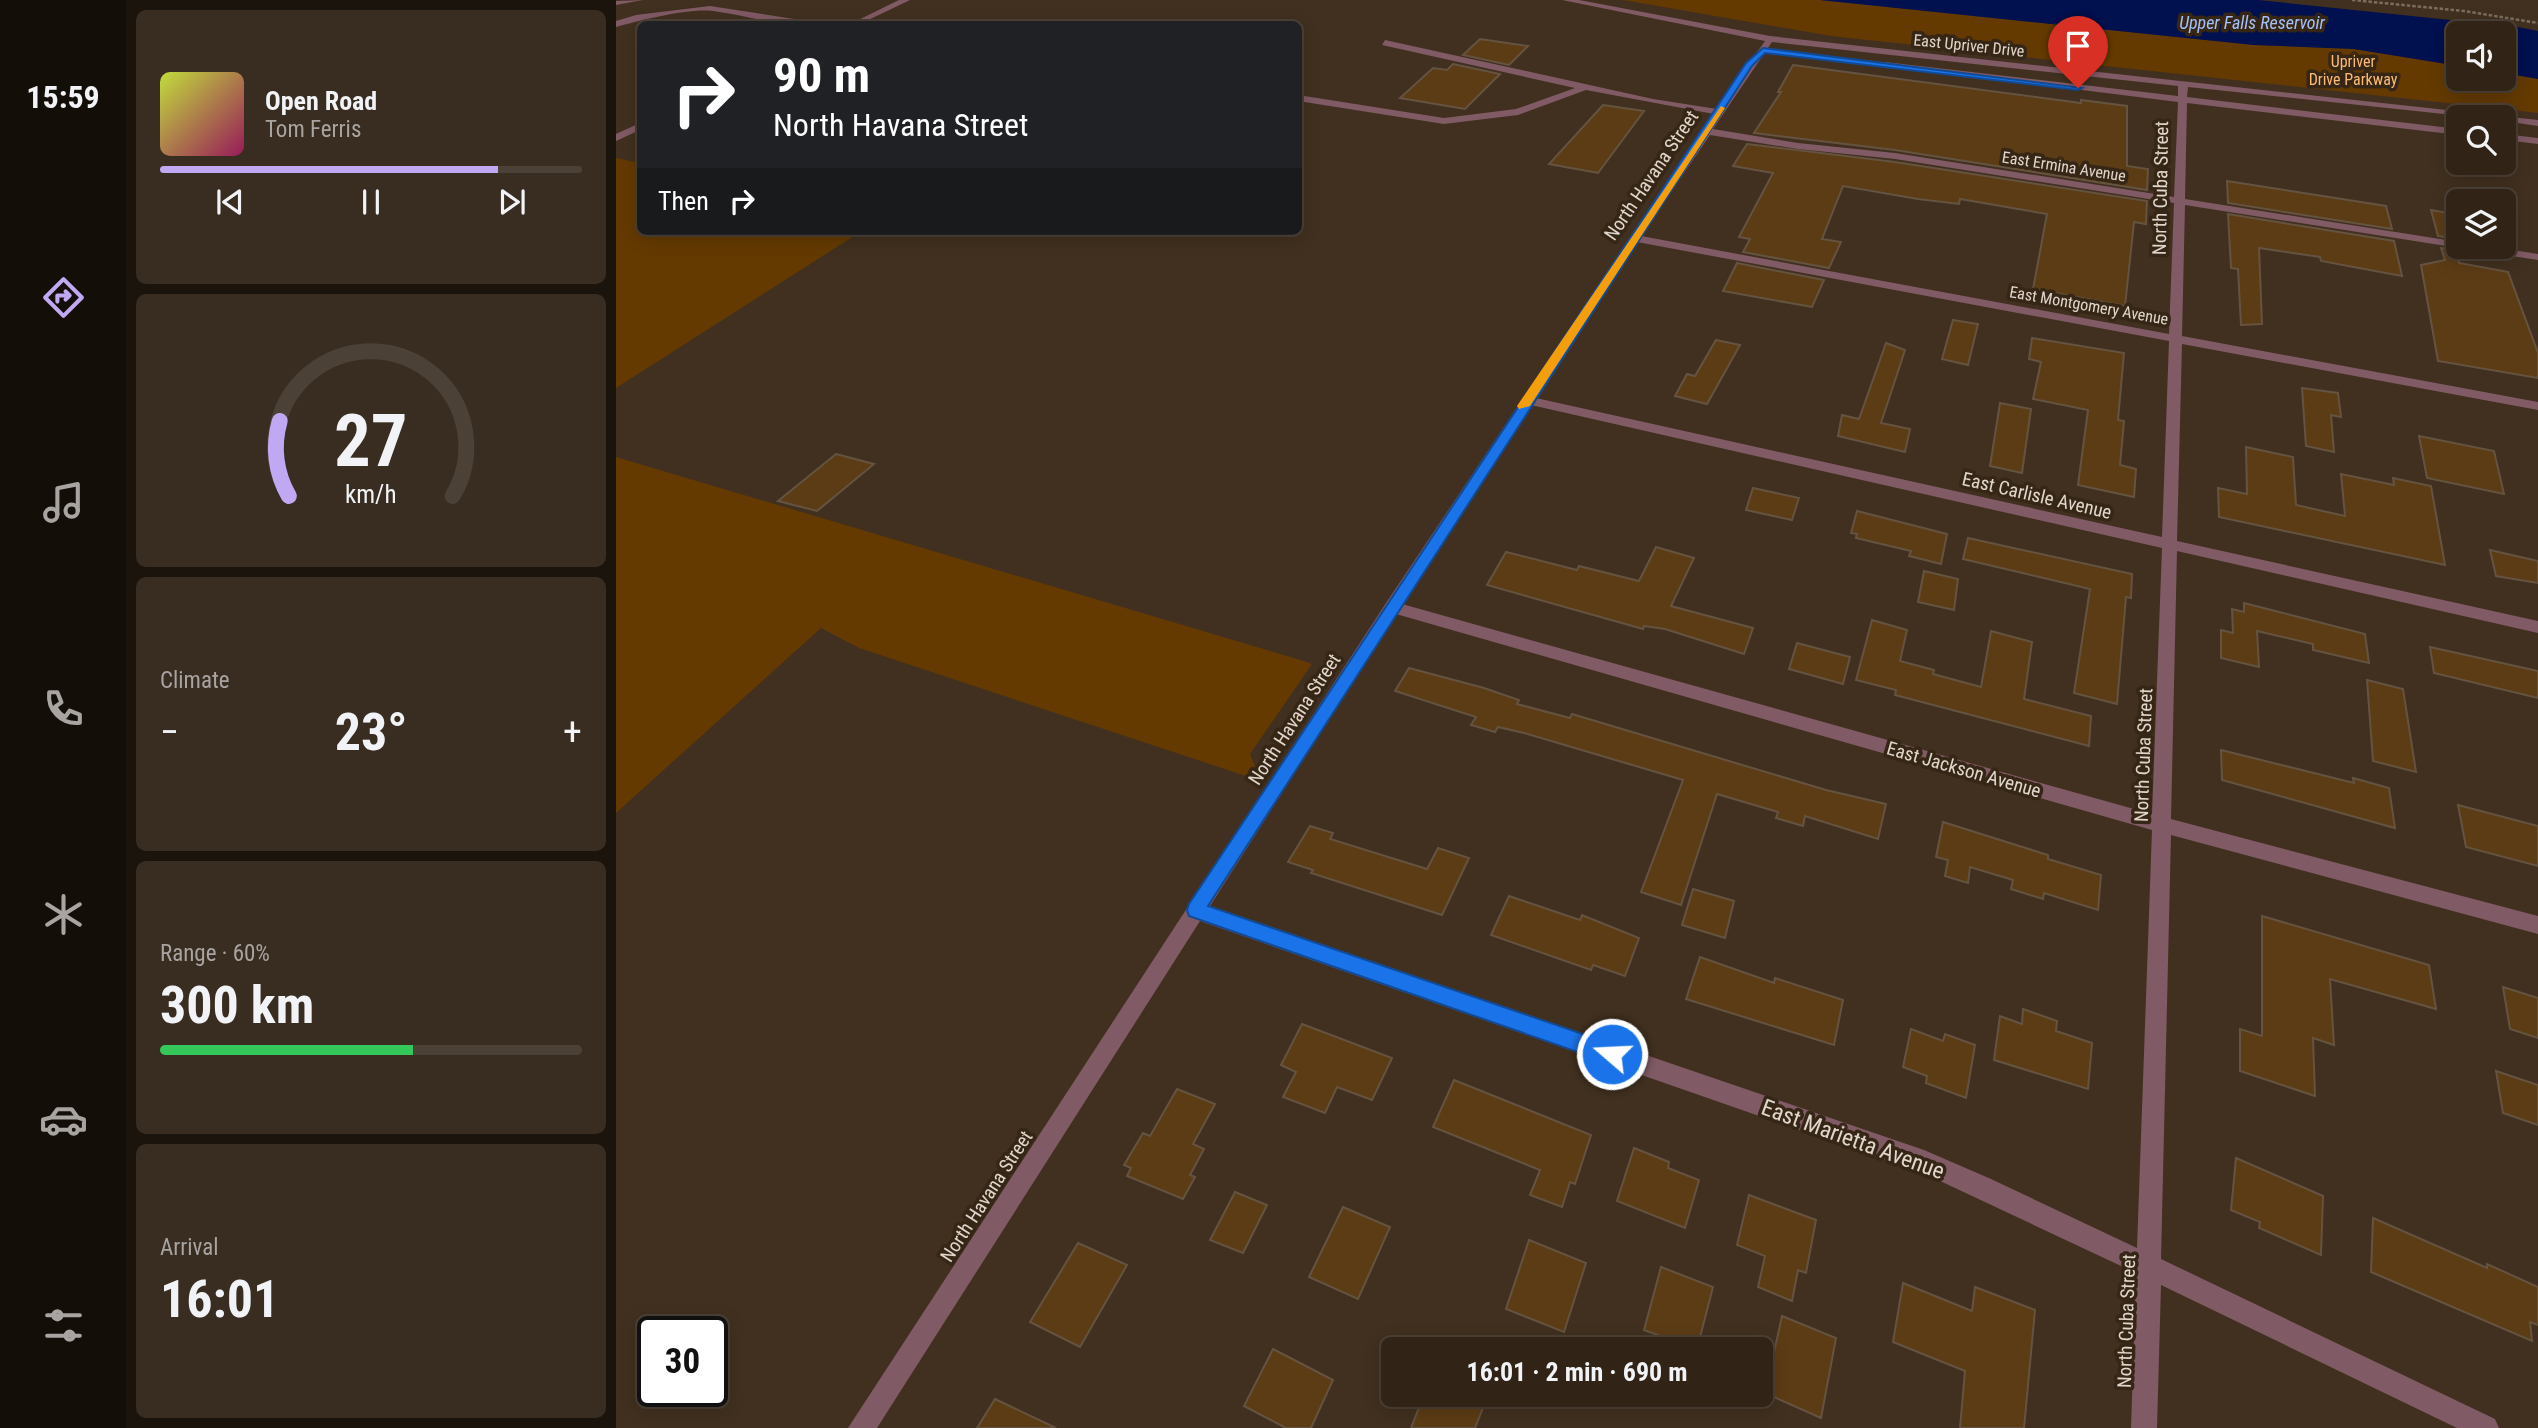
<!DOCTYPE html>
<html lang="en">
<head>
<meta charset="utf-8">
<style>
  :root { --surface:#312417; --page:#392c20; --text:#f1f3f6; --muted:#a8a4a1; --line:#4c4136; --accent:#c1a8f3 }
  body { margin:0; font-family:"Roboto Condensed",sans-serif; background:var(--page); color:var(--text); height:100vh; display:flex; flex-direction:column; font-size:26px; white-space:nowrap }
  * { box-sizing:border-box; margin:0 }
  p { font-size:23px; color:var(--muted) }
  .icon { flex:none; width:38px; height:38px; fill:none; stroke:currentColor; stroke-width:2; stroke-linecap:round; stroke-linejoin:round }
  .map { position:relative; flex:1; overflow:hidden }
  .drawer { display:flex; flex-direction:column; gap:10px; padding:10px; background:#1b140d; width:490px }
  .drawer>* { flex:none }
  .top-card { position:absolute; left:21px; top:21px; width:665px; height:214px; border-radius:10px; box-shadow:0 4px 18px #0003,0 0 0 2px var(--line); background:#202124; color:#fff; overflow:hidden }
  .controls { position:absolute; left:1830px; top:21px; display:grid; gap:14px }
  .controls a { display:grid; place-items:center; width:70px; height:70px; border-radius:10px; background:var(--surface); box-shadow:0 4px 18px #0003,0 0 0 2px var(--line); font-size:35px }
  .speed { position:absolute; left:21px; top:1316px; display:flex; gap:14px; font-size:35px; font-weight:700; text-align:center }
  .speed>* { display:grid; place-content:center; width:91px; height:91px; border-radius:50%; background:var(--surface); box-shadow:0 4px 18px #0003,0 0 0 2px var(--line); line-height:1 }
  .speed .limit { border:4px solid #111; border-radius:10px; background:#fff; color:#111 }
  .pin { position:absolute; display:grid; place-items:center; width:60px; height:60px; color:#fff; margin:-72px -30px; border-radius:50% 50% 50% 0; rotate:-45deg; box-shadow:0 0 7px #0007 }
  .pin .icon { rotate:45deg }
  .me { position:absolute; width:77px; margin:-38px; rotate:289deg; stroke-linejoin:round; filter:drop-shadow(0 0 5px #0008) }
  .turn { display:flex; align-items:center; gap:24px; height:147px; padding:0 21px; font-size:32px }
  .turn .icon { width:91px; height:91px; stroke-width:2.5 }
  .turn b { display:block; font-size:49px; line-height:60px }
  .then { display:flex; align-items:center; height:66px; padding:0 21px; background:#0003; gap:14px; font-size:26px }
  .big { font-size:52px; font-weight:700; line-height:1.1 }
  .drawer .widget { flex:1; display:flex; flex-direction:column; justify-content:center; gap:10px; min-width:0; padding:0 24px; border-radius:10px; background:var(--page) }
  .drawer .dial { align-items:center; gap:0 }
  .dial svg { height:182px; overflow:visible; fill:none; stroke:var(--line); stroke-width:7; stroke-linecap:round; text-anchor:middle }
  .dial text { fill:var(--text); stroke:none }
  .song { display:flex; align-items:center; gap:21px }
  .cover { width:84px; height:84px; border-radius:10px; background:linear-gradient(135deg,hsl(70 70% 55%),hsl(330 70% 35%)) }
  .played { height:7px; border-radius:4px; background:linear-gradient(90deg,var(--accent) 80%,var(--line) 80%) }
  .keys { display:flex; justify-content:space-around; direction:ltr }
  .heat { display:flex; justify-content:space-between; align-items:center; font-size:38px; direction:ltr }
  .charge { height:10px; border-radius:5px; background:linear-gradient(90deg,#34c759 60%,var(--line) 0) }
  .trip { position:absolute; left:765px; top:1337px; width:392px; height:70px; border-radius:10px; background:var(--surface); box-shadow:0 4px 18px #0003,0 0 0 2px var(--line); font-weight:700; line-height:70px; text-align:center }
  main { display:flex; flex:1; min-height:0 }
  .menu { display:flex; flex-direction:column; width:126px; justify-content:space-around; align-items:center; background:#140e09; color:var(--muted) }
  .menu .icon { width:49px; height:49px }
  .menu .current { color:var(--accent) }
  .menu b { font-size:32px; color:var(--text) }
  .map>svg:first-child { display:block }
  .green { fill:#643a00 }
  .water { fill:#01104f }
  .building { fill:#5c3c15; stroke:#655341; stroke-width:2 }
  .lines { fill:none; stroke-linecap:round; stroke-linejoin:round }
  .path { stroke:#7b6d5e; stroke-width:2.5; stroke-dasharray:3.5 2; stroke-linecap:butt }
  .minor { fill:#805a65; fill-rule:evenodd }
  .route { fill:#1a73e8; stroke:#114b97; stroke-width:2 }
  .slow { fill:#f59e0b }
  .labels { text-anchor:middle; stroke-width:7; stroke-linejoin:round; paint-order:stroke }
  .far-street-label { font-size:16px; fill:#e1d6cc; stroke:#362615 }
  .far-park-label { font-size:16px; fill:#fdbb74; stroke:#362615 }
  .far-water-label { font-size:18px; font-style:italic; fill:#a4c1fa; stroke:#362615 }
  .street-label { font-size:19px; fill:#e1d6cc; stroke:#362615 }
  .near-street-label { font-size:23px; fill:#e1d6cc; stroke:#362615 }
</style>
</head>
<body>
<main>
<nav class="menu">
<b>15:59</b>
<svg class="icon current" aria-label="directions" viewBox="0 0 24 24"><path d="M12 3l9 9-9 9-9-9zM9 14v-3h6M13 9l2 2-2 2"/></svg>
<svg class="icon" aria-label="music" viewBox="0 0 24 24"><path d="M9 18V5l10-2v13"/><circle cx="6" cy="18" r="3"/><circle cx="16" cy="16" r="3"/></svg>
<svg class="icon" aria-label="phone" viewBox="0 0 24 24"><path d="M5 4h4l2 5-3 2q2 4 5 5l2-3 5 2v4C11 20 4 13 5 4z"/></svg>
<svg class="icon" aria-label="climate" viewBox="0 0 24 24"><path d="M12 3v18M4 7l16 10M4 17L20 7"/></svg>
<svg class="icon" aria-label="car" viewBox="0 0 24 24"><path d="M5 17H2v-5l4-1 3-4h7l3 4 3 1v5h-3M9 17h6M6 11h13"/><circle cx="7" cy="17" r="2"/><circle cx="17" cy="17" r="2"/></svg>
<svg class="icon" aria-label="filters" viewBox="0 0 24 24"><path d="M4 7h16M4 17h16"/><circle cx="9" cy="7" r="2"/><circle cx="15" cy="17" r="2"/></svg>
</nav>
<section class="drawer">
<div class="widget">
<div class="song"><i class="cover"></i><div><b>Open Road</b><p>Tom Ferris</p></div></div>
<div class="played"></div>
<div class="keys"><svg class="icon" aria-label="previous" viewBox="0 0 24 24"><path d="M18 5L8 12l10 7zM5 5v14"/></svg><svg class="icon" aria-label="pause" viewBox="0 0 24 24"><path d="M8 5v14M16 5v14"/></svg><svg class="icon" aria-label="next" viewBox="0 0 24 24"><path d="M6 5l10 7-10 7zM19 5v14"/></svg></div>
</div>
<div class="widget dial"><svg viewBox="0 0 100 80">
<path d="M14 69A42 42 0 1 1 86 69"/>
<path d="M14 69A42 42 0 0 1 10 36" stroke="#c1a8f3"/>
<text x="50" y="56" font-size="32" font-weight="700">27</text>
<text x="50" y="72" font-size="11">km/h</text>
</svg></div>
<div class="widget"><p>Climate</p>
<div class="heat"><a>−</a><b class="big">23°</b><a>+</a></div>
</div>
<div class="widget"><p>Range · 60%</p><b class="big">300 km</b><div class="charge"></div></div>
<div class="widget"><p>Arrival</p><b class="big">16:01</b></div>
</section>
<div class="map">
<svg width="1922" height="1428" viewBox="0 0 1922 1428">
  <rect width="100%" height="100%" fill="#41301f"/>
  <!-- green -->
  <g class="green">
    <path d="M1007,0H1204L1638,45L1738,49L1843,66V79H1888V73L1922,79V113L1215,36Z"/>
    <path d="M0,158L24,163V231H218L238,236L0,388Z"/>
    <path d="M0,457L688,661L696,664L634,754L645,781L243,648L205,628L0,813Z"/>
  </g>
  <!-- water -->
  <path class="water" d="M1204,0H1642L1902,27L1922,31V79L1888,73V33H1843V66L1738,49L1638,45Z"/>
  <!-- building -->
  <g class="building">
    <path d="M864,39L912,46L893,65L847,55Z"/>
    <path d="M837,64L884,74L849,109L784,98L817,68L831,70Z"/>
    <path d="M1177,65L1465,103V100L1511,106V166L1532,169L1531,190L1279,150L1138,133L1165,92H1162Z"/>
    <path d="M987,105L1028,111L982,173L933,164Z"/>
    <path d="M1131,144L1279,162L1531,201L1530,224L1518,222L1509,306L1417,289L1431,214L1344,199L1343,204L1302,199L1227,186L1206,239L1225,242L1213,268L1127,252L1134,239L1123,237L1157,173L1117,166Z"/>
    <path d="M1611,181L1770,206L1776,229L1612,203Z"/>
    <path d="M1815,210L1839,214L1843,239L1822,236Z"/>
    <path d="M1612,214L1778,241L1786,276L1705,261L1704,257L1643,248L1646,324L1625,325L1622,269L1615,268Z"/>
    <path d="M1825,248L1843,251V263L1892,272L1922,353V378L1822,361L1805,265L1829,260Z"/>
    <path d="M1121,263L1208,280L1196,307L1107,291Z"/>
    <path d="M1337,320L1362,324L1352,365L1326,359Z"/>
    <path d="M1416,338L1508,353L1502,420L1508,421L1504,465L1520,469L1518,497L1462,485L1472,410L1417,399L1425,362L1413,359Z"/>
    <path d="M1100,340L1124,345L1091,404L1059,396L1071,374L1079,376Z"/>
    <path d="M1270,343L1289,350L1265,423L1294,429L1289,452L1222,436L1226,415L1243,419Z"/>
    <path d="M1686,388L1722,393L1725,417L1715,415L1718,452L1690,446Z"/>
    <path d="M1384,403L1415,409L1406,473L1374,466Z"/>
    <path d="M1803,436L1878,451L1888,494L1811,478Z"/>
    <path d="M1630,447L1677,457L1680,505L1729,516L1725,474L1778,485L1777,478L1815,486L1829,565L1603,517L1602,488L1631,494Z"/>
    <path d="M220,454L258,464L201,511L162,501Z"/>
    <path d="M1137,488L1183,498L1176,520L1130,510Z"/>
    <path d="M1241,511L1331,534L1325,564L1293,556L1295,551L1240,538L1241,534L1235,533Z"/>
    <path d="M1352,538L1516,574L1515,598L1510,597L1501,704L1458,693L1474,589L1347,559Z"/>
    <path d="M1040,547L1078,558L1055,606L1137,628L1128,654L1049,629L1028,626L1027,629L871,585L890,552L961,570L963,566L1023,581Z"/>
    <path d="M1874,550L1922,561V583L1880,576Z"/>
    <path d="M1308,571L1342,579L1338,610L1302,602Z"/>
    <path d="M1628,603L1749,634L1753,663L1697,650V644L1641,631L1643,667L1605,658V630L1617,633L1616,609L1628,612Z"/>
    <path d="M1256,620L1291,630L1284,661L1318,670L1317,674L1365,687L1375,631L1416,642L1408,699L1475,716L1473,746L1279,695L1280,690L1240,680Z"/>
    <path d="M1181,643L1234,657L1227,684L1173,669Z"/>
    <path d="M1814,647L1922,671V698L1818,673Z"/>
    <path d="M793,668L868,688L903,700L901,704L954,718L956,714L1210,790L1270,804L1262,839L1189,816L1187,826L1160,818L1162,812L1101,794L1065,905L1025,892L1067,780L908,733L882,727L879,732L855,725L860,717L779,691Z"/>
    <path d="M1751,680L1787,689L1800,772L1757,761Z"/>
    <path d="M1605,750L1738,783L1737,778L1773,788L1779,828L1606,780Z"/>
    <path d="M1842,805L1922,826V866L1850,847Z"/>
    <path d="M1327,822L1432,855V859L1485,875L1482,910L1428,893L1427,899L1395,889L1397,880L1354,867L1352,883L1329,876L1332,860L1320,857Z"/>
    <path d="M694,826L717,833L714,839L811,869L822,848L853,858L826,915L695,873L697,870L672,862Z"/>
    <path d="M1077,889L1118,901L1109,938L1066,925Z"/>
    <path d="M893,896L964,920L966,915L1023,938L1009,976L977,965L975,970L875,935Z"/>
    <path d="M1646,916L1813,965L1820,1009L1714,979L1718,1045L1697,1038L1699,1096L1624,1071V1029L1646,1036Z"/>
    <path d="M1084,957L1158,983L1159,978L1227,1000L1218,1045L1070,999Z"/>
    <path d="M1887,987L1922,998V1038L1894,1029Z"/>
    <path d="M1407,1009L1441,1021L1440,1031L1476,1043L1472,1089L1378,1060L1384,1016L1406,1024Z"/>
    <path d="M686,1024L776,1058L756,1100L721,1087L709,1113L667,1097L680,1072L665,1065Z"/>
    <path d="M1295,1029L1327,1041L1329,1034L1359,1045L1350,1098L1310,1083L1311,1076L1287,1067Z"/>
    <path d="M1880,1071L1922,1085V1125L1887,1113Z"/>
    <path d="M838,1080L975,1135L959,1184L954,1182L946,1207L914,1195L924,1170L817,1127Z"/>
    <path d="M561,1089L599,1104L577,1144L588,1149L574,1175L579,1177L567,1199L511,1176L515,1168L508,1165L527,1133L534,1136Z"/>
    <path d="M1018,1148L1053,1162L1052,1168L1083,1180L1069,1228L1001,1201Z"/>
    <path d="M1620,1158L1707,1196L1705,1255L1643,1228L1644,1222L1615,1210Z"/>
    <path d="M619,1192L651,1205L627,1253L594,1240Z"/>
    <path d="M1133,1195L1200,1220L1190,1273L1182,1270L1176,1301L1142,1287L1149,1256L1121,1245Z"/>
    <path d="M727,1207L774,1227L742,1299L693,1277Z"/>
    <path d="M1757,1218L1871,1268V1264L1922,1287V1325L1914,1322L1916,1341L1755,1272Z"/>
    <path d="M913,1240L970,1263L948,1332L890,1309Z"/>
    <path d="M462,1243L511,1265L464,1347L414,1322Z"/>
    <path d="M1045,1267L1097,1287L1081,1349L1028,1330Z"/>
    <path d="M1287,1283L1356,1311L1359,1287L1419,1310L1408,1428H1344L1349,1371L1277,1342Z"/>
    <path d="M1166,1316L1220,1338L1205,1418L1149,1393Z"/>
    <path d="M657,1349L717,1380L695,1428H670L628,1406Z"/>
    <path d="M808,1395H872L859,1428H795Z"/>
    <path d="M379,1399L440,1428H361Z"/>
  </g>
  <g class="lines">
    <!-- path -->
    <path class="path" d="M1736,0L1848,11L1922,23"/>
    <!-- minor -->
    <g class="minor">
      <path d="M27,0L0,5V1Z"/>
      <path d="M283,0H294L244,24H234Z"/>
      <path d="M946,0H963L1154,36L1922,120V126L1888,121V117H1856L1572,87L1571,97L1843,129V135L1571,103L1569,199L1843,242V247H1847L1843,248L1569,205L1566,336L1922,402V410L1566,344L1561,541L1922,621V633L1561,551L1555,819L1922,916V934L1555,835L1545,1259L1879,1419L1883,1428H1841L1545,1285L1541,1428H1515L1520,1273L1307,1173L584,921L261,1428H232L770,603L1098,114L970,90L902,115L828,124L682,101V95L828,118L900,109L959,88L766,45L769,40L1037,99L1101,109L1149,41ZM1156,42L1562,86V96L1269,62L1264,65L1562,102L1558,197L1279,153L1182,143L1097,129ZM1094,135L1182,149L1279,159L1558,203L1553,334L1025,236ZM1021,242L1553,341L1546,537L920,398ZM915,405L1546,548L1536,814L786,604ZM780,614L1536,830L1521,1248L1375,1179L1308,1150L594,906Z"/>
      <path d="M94,6L191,21L195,24C163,27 130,15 97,11C73,8 25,20 0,27V21L20,15Z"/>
      <path d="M24,123V130L0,141V134Z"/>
      <path d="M1888,134L1922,138V144L1888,140Z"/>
      <path d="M1850,247H1877L1922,254V260L1856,250Z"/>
    </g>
  </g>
  <!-- route -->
  <path class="route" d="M1147,48L1466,88L1462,90L1149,53L1136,66L592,906L996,1044L1003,1047L1006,1054L1003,1061L996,1064L573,916L571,910L573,904L1130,63Z"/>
  <!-- slow -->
  <path class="slow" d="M1105,106L1109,108L914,406L903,409L901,406Z"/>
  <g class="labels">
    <!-- far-street labels -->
    <g class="far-street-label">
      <text transform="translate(1353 45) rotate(6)" y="6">East Upriver Drive</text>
      <text transform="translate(1448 166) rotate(9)" y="6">East Ermina Avenue</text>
      <text transform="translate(1473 305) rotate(10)" y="6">East Montgomery Avenue</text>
    </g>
    <!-- far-park labels -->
    <g class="far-park-label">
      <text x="1737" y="67">Upriver<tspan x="1737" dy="18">Drive Parkway</tspan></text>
    </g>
    <!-- far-water labels -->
    <g class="far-water-label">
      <text x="1636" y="29">Upper Falls Reservoir</text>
    </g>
    <!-- street labels -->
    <g class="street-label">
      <text transform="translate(1035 175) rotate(-56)" y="7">North Havana Street</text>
      <text transform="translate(1544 188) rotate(-89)" y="7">North Cuba Street</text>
      <text transform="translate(1421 495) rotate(13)" y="7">East Carlisle Avenue</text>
      <text transform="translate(678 719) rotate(-57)" y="7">North Havana Street</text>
      <text transform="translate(1527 755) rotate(-88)" y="7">North Cuba Street</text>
      <text transform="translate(1348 769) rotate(16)" y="7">East Jackson Avenue</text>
      <text transform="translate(370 1196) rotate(-57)" y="7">North Havana Street</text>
      <text transform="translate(1510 1321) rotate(-88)" y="7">North Cuba Street</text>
    </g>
    <!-- near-street labels -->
    <g class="near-street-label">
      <text transform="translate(1237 1139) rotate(20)" y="8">East Marietta Avenue</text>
    </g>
  </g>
</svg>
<div class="controls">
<a><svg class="icon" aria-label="sound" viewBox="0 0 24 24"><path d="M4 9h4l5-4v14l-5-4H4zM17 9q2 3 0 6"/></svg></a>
<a><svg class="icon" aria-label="search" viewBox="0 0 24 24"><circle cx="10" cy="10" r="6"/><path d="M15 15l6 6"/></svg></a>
<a><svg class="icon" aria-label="layers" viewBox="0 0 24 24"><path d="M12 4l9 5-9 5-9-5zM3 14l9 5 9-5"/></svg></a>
</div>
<div class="speed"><div class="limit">30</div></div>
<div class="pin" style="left:1462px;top:88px;background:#d93025"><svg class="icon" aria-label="arrive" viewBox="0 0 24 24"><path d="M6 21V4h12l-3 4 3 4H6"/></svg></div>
<svg class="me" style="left:996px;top:1054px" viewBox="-20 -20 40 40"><circle r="17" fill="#1a73e8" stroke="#fff" stroke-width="3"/><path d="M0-11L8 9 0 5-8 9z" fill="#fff"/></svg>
<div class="trip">16:01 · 2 min · 690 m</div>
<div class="top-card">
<div class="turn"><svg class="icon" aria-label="right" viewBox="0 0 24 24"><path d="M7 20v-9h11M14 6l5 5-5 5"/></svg><div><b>90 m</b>North Havana Street</div></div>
<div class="then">Then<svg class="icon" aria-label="right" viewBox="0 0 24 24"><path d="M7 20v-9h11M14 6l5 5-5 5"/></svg></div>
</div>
</div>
</main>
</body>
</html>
